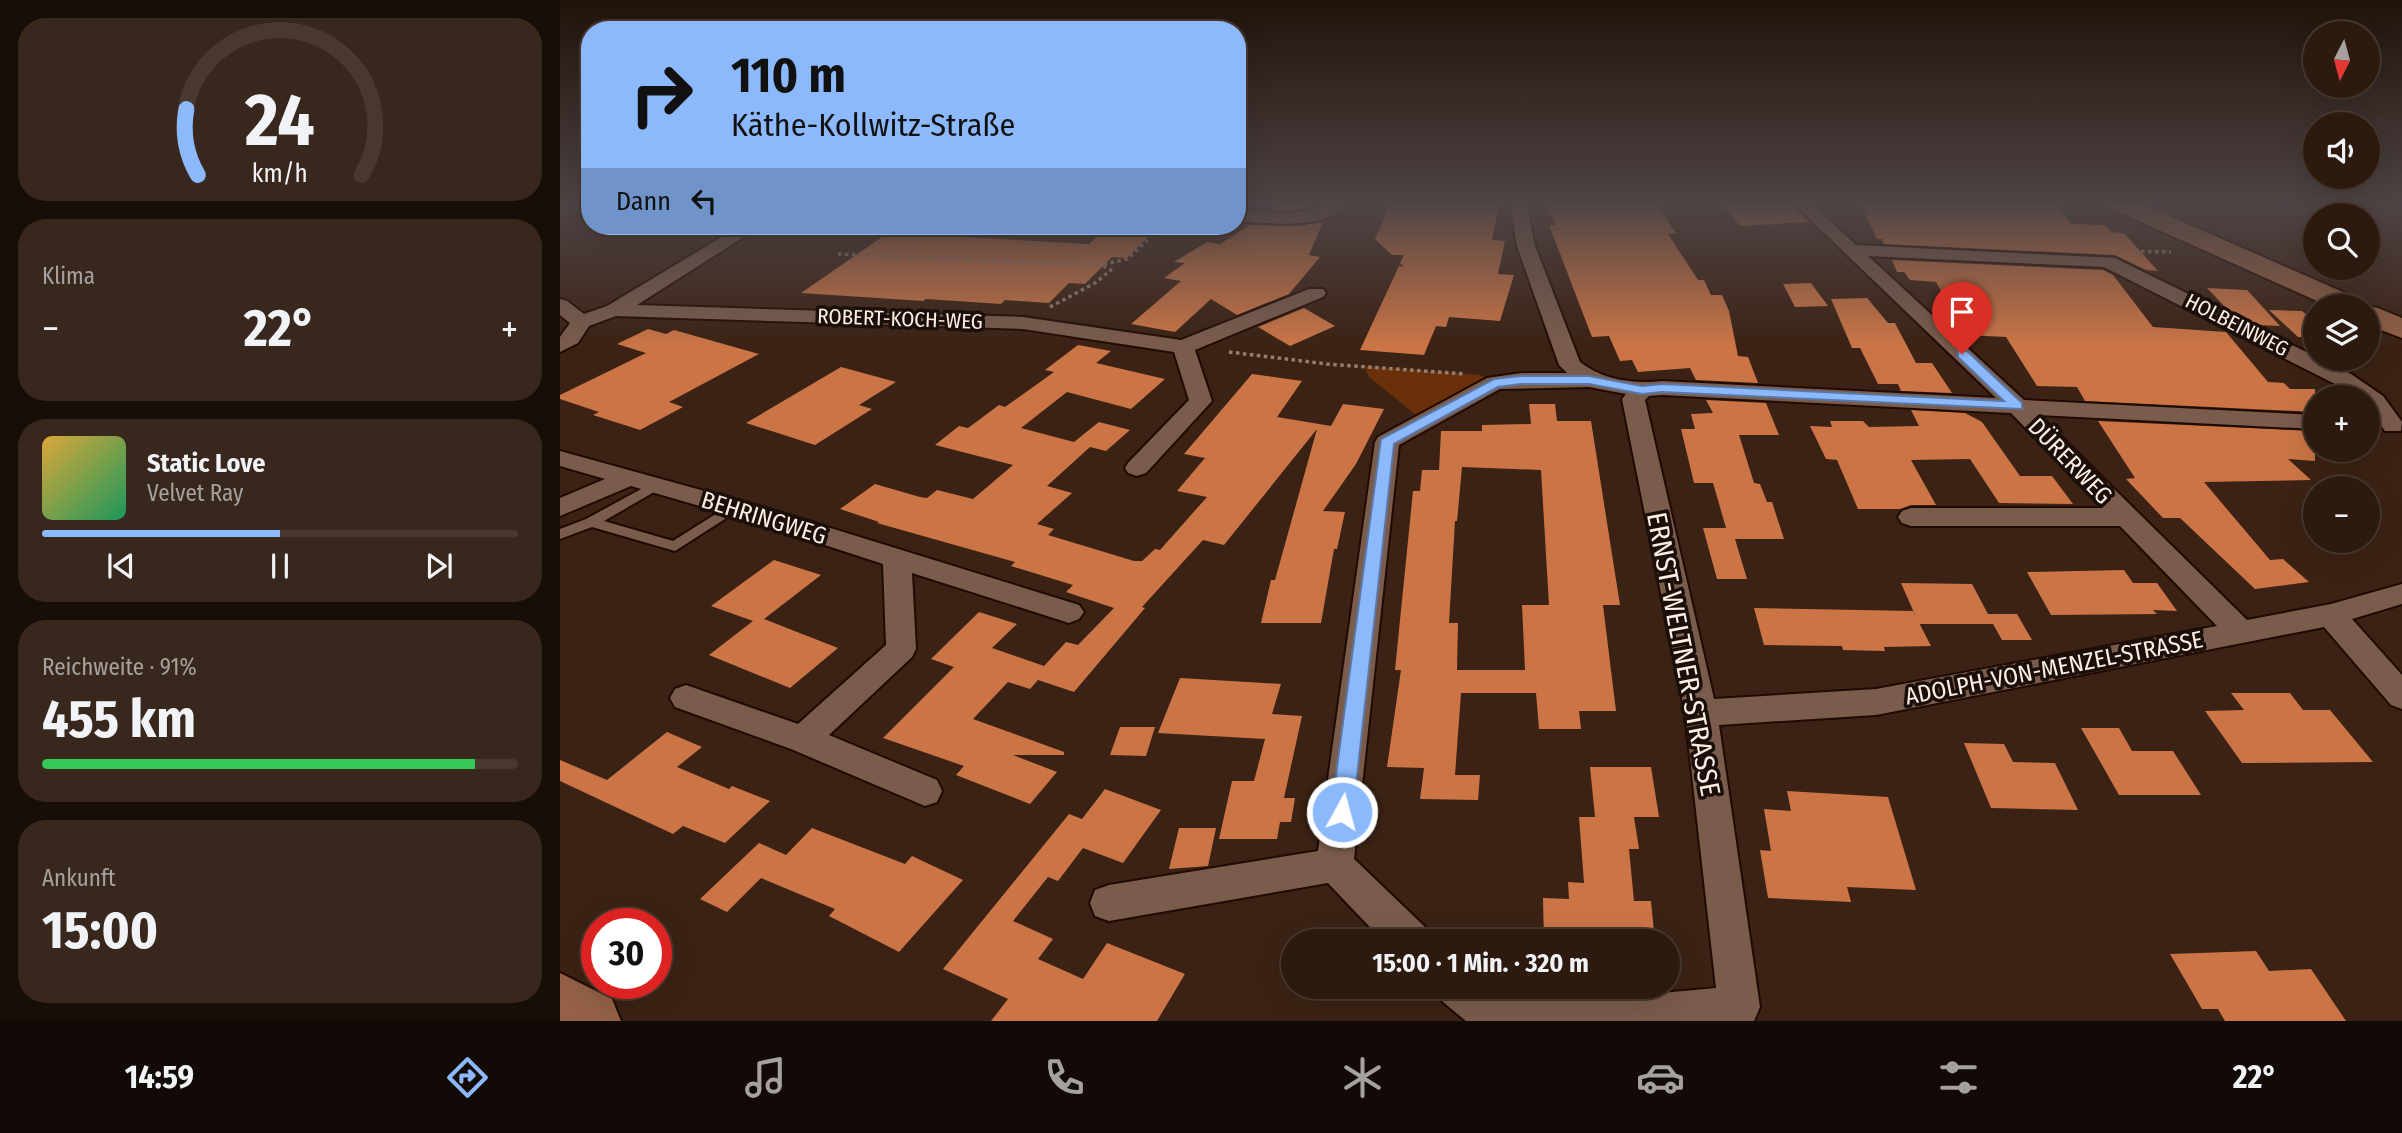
<!DOCTYPE html>
<html lang="de">
<head>
<meta charset="utf-8">
<style>
  :root { --surface:#2c1a0f; --page:#38271d; --text:#f1f3f6; --muted:#a6a19e; --line:#48382f; --accent:#8cb9fc }
  body { margin:0; font-family:"Fira Sans Condensed",sans-serif; background:var(--page); color:var(--text); height:100vh; display:flex; flex-direction:column; font-size:26px; white-space:nowrap }
  * { box-sizing:border-box; margin:0 }
  p { font-size:23px; color:var(--muted) }
  .icon { flex:none; width:38px; height:38px; fill:none; stroke:currentColor; stroke-width:2; stroke-linecap:round; stroke-linejoin:round }
  .map { position:relative; flex:1; overflow:hidden }
  .drawer { display:flex; flex-direction:column; gap:18px; padding:18px; background:#180e08; width:560px }
  .drawer>* { flex:none }
  .guide { position:absolute; left:21px; top:21px; width:665px; height:214px; border-radius:28px; box-shadow:0 7px 28px #0002,0 0 0 2px var(--line); background:#8cb9fc; color:#111; overflow:hidden }
  .needle { width:46px; rotate:186deg }
  .controls { position:absolute; left:1743px; top:21px; display:grid; gap:14px }
  .controls a { display:grid; place-items:center; width:77px; height:77px; border-radius:50%; background:var(--surface); box-shadow:0 7px 28px #0002,0 0 0 2px var(--line); font-size:35px }
  .speed { position:absolute; left:21px; top:908px; display:flex; gap:14px; font-size:35px; font-weight:700; text-align:center }
  .speed>* { display:grid; place-content:center; width:91px; height:91px; border-radius:50%; background:var(--surface); box-shadow:0 7px 28px #0002,0 0 0 2px var(--line); line-height:1 }
  .speed .limit { border:10px solid #d22; background:#fff; color:#111 }
  .pin { position:absolute; display:grid; place-items:center; width:60px; height:60px; color:#fff; margin:-72px -30px; border-radius:50% 50% 50% 0; rotate:-45deg; box-shadow:0 0 7px #0007 }
  .pin .icon { rotate:45deg }
  .me { position:absolute; width:77px; margin:-38px; rotate:7deg; stroke-linejoin:round; filter:drop-shadow(0 0 5px #0008) }
  .turn { display:flex; align-items:center; gap:24px; height:147px; padding:0 35px; font-size:32px }
  .turn .icon { width:91px; height:91px; stroke-width:2.5 }
  .turn b { display:block; font-size:49px; line-height:60px }
  .then { display:flex; align-items:center; height:66px; padding:0 35px; background:#0003; gap:14px; font-size:26px }
  .big { font-size:52px; font-weight:700; line-height:1.1 }
  .drawer .card { flex:1; display:flex; flex-direction:column; justify-content:center; gap:10px; min-width:0; padding:0 24px; border-radius:28px; background:var(--page) }
  .drawer .dial { align-items:center; gap:0 }
  .dial svg { height:182px; overflow:visible; fill:none; stroke:var(--line); stroke-width:7; stroke-linecap:round; text-anchor:middle }
  .dial text { fill:var(--text); stroke:none }
  .song { display:flex; align-items:center; gap:21px }
  .cover { width:84px; height:84px; border-radius:10px; background:linear-gradient(135deg,hsl(40 70% 55%),hsl(150 70% 35%)) }
  .played { height:7px; border-radius:4px; background:linear-gradient(90deg,var(--accent) 50%,var(--line) 50%) }
  .keys { display:flex; justify-content:space-around; direction:ltr }
  .heat { display:flex; justify-content:space-between; align-items:center; font-size:38px; direction:ltr }
  .charge { height:10px; border-radius:5px; background:linear-gradient(90deg,#34c759 91%,var(--line) 0) }
  .trip { position:absolute; left:721px; top:929px; width:399px; height:70px; border-radius:35px; background:var(--surface); box-shadow:0 7px 28px #0002,0 0 0 2px var(--line); font-weight:700; line-height:70px; text-align:center }
  .menu { display:flex; height:112px; justify-content:space-around; align-items:center; background:#120a06; color:var(--muted) }
  .menu .icon { width:49px; height:49px }
  .menu .on { color:var(--accent) }
  .menu b { font-size:32px; color:var(--text) }
  main { display:flex; flex:1; min-height:0 }
  .map>svg:first-child { display:block }
  .green { fill:#6a300a }
  .building { fill:#cb7546; fill-rule:evenodd }
  .lines { fill:none; stroke-linecap:round; stroke-linejoin:round }
  .lane-casing { stroke:#210a01; stroke-width:4 }
  .street-casing { stroke:#210a01; stroke-width:4 }
  .secondary-casing { stroke:#210a01; stroke-width:4 }
  .path { stroke:#937e72; stroke-width:3.5; stroke-dasharray:3.5 3.5; stroke-linecap:butt }
  .lane { fill:#7a5c4d; fill-rule:evenodd }
  .street { fill:#7a5c4d; fill-rule:evenodd }
  .secondary { fill:#946146; fill-rule:evenodd }
  .route { fill:#8cb9fc; stroke:#5b78a4; stroke-width:2 }
  .labels { text-anchor:middle; stroke-width:7; stroke-linejoin:round; paint-order:stroke }
  .far-street-label { font-size:21px; fill:#feede4; stroke:#1a0f09 }
  .street-label { font-size:24px; fill:#feede4; stroke:#1a0f09 }
  .near-street-label { font-size:28px; fill:#feede4; stroke:#1a0f09 }
</style>
</head>
<body>
<main>
<section class="drawer">
<div class="card dial"><svg viewBox="0 0 100 80">
<path d="M14 69A42 42 0 1 1 86 69"/>
<path d="M14 69A42 42 0 0 1 9 40" stroke="#8cb9fc"/>
<text x="50" y="56" font-size="32" font-weight="700">24</text>
<text x="50" y="72" font-size="11">km/h</text>
</svg></div>
<div class="card"><p>Klima</p>
<div class="heat"><a>−</a><b class="big">22°</b><a>+</a></div>
</div>
<div class="card">
<div class="song"><i class="cover"></i><div><b>Static Love</b><p>Velvet Ray</p></div></div>
<div class="played"></div>
<div class="keys"><svg class="icon" aria-label="previous" viewBox="0 0 24 24"><path d="M18 5L8 12l10 7zM5 5v14"/></svg><svg class="icon" aria-label="pause" viewBox="0 0 24 24"><path d="M8 5v14M16 5v14"/></svg><svg class="icon" aria-label="next" viewBox="0 0 24 24"><path d="M6 5l10 7-10 7zM19 5v14"/></svg></div>
</div>
<div class="card"><p>Reichweite · 91%</p><b class="big">455 km</b><div class="charge"></div></div>
<div class="card"><p>Ankunft</p><b class="big">15:00</b></div>
</section>
<div class="map">
<svg width="1842" height="1021" viewBox="0 0 1842 1021">
  <rect width="100%" height="100%" fill="#3b2214"/>
  <!-- green -->
  <path class="green" d="M805,366L920,375L931,381L857,416L808,376Z"/>
  <!-- building -->
  <g class="building">
    <path d="M722,203H762L736,210H711Z"/>
    <path d="M831,203H939L932,240L945,241L938,274L954,275L940,321L889,317L886,327L876,326L864,355L800,350L839,266L844,267L840,263L844,255H832L815,239Z"/>
    <path d="M984,203H1095L1116,233L1108,234L1138,280H1144L1151,295H1162L1169,311L1178,356L1188,357L1198,383L1136,380L1130,368L1078,372L1072,360L1060,361L1049,336L1032,337L989,225H996Z"/>
    <path d="M1160,203H1230L1249,222L1180,226Z"/>
    <path d="M1300,203H1495L1511,224L1545,225L1551,232L1564,233L1598,271L1586,270L1555,255L1324,244L1322,239H1317Z"/>
    <path d="M763,222L749,255L760,257L729,294L677,315L651,299L615,332L571,324L621,281L604,278L625,263L614,262L647,242L660,244L690,225L737,226Z"/>
    <path d="M546,228L593,232L567,258L552,257L525,284L509,283L489,303L445,300L441,304L366,299L363,301L241,293L328,233L529,244Z"/>
    <path d="M1332,260L1543,270L1553,275L1593,327L1666,332L1708,382L1724,383L1730,389H1755V412L1525,401L1517,387L1477,386L1446,337L1406,335L1376,282L1350,280L1344,272H1337Z"/>
    <path d="M1251,283L1268,306L1235,307L1223,284Z"/>
    <path d="M1647,288L1687,290L1720,326L1698,325L1669,311Z"/>
    <path d="M1307,298L1328,323H1335L1356,363H1372L1392,393L1341,391L1338,384H1318L1300,348H1292L1271,299Z"/>
    <path d="M744,308L775,326L730,346L698,327Z"/>
    <path d="M1709,310L1742,311L1755,322V337H1738Z"/>
    <path d="M88,329L106,334L114,330L199,354L109,402L123,407L80,430L33,415L39,412L0,399V395L86,353L57,344Z"/>
    <path d="M518,345L551,351L536,363L605,379L571,409L507,392L461,428L514,442L539,422L570,430L546,451L530,447L487,486L512,493L477,524L494,529L488,535L574,561H582L595,549L600,550L647,497L617,491L645,458L624,454L692,374L742,381L717,417L771,426L783,404L824,409L796,464L763,511L785,512L777,549H774L761,623H701L711,580H715L757,429L664,545L643,540L582,607L585,608L514,692L478,680L470,689L448,682L413,719L504,752V755H453L497,772L470,804L396,775L404,766L323,738L394,667L371,659L419,612L457,624L432,648L484,666L506,642L518,645L554,608L506,592L513,585L451,566L455,562L317,523L319,522L280,509L315,484L360,497L367,498L377,490L413,499L453,465L375,445L399,426L408,428L439,405L445,407L494,372L485,370Z"/>
    <path d="M281,367L336,382L299,405L312,409L255,445L186,423Z"/>
    <path d="M1146,400L1206,403L1219,435H1179L1194,483L1200,484L1207,502H1212L1224,539H1175L1187,579H1157L1143,528H1166L1153,483H1134L1121,429H1135L1131,414L1153,413Z"/>
    <path d="M969,404H995L997,421H1031L1060,605H1043L1056,711H1019L1021,729H979L976,693H901L895,775H920L918,800L860,799L864,768L827,767L841,670H835L853,491H860L862,470H879L881,431H922V425L971,424ZM902,467L981,470L989,605H962L965,670H897L898,623H889L895,521H897Z"/>
    <path d="M1351,410L1405,413L1422,422L1460,476H1492L1513,504L1439,503L1410,459L1351,460L1376,505H1351L1340,509H1298L1277,460L1266,459L1250,426L1272,427L1270,421H1303L1309,427L1359,426Z"/>
    <path d="M1538,421L1755,431V461L1728,459L1751,480L1644,482L1710,560L1723,559L1749,582L1695,589L1620,518H1603L1566,479L1575,478Z"/>
    <path d="M214,560L261,575L204,619L278,648L230,688L149,655L193,621L151,606Z"/>
    <path d="M1564,570L1573,583H1597L1617,611L1593,610L1597,614L1491,615L1467,572Z"/>
    <path d="M1341,583L1412,584L1428,614H1457L1472,640H1442L1433,624H1359Z"/>
    <path d="M1194,608L1353,611L1371,646L1324,647L1325,651L1283,650L1282,646L1204,645Z"/>
    <path d="M620,678L721,684L712,714L742,716L724,798H735L731,822H720L717,839H659L672,781H694L705,739L598,733Z"/>
    <path d="M1671,693H1730L1743,710H1770L1813,762L1682,763L1645,711L1684,710Z"/>
    <path d="M560,727H595L586,756L550,755Z"/>
    <path d="M1521,728H1559L1572,751H1613L1641,795H1559Z"/>
    <path d="M107,732L142,747L117,767L169,789L172,786L210,801L165,843L123,826L113,834L0,781V760L47,780Z"/>
    <path d="M1404,743L1444,744L1453,762L1495,763L1518,810L1431,808Z"/>
    <path d="M1030,767H1091L1099,817H1074L1079,849H1069L1074,901H1091L1095,942H984L983,898L1009,899L1008,882L1024,883L1019,817H1035Z"/>
    <path d="M545,789L601,810L563,863L523,848L498,881L488,877L453,921L493,939L478,959L523,979L547,943L625,974L597,1021H431L448,999L383,969L509,814L522,819Z"/>
    <path d="M1227,791L1328,797L1356,890L1287,887L1291,902L1208,898L1200,850L1211,851L1204,809L1231,811Z"/>
    <path d="M252,828L345,864L352,856L403,880L339,952L269,916L275,909L201,878L167,912L140,899L199,843L226,855Z"/>
    <path d="M619,828H656L648,866L609,869Z"/>
    <path d="M1696,951L1709,971L1751,969L1786,1021H1665L1658,1009H1642L1610,954Z"/>
  </g>
  <g class="lines">
    <!-- lane casing -->
    <g class="lane-casing">
      <path id="lane" d="M96,481L101,482L103,485L101,488L44,521L113,541L170,505H180L182,508L115,551L32,527L0,539V529L26,519Z"/>
    </g>
    <!-- street casing -->
    <g class="street-casing">
      <g id="street">
        <path d="M769,203H790C765,231 711,223 677,221V211C707,212 742,218 769,203Z"/>
        <path d="M950,203H966L975,246L1020,362C1043,380 1073,384 1102,381L1436,398L1233,203H1251L1296,245L1555,258L1791,374L1823,396L1842,422L1841,431H1825L1808,407V397H1795L1775,384L1544,267L1308,256L1464,400L1755,415V429L1479,415L1687,620L1771,604L1842,584V604L1792,619L1842,675V709L1831,705L1764,627L1316,715L1159,725L1200,1007L1194,1021H906L883,1002L877,987H949L1047,998L1156,988L1125,713L1062,399L1066,394L1029,387L940,389L839,445L794,859L866,928L872,942H824L768,883L549,921L535,916L530,903L535,890L549,885L758,851L815,442L818,437L927,378L961,373H1007L999,365L957,246ZM1102,395L1451,413L1543,508H1351L1342,511L1338,517L1342,523L1351,526H1560L1657,626L1316,689L1154,699L1085,400L1089,396Z"/>
        <path d="M180,226H201L77,305L463,317L621,340L749,289H763L766,293L763,297L635,350L652,401L586,473L577,476L568,473L565,468L568,463L629,400L614,352L463,329L56,316L29,326L18,343L0,352V337L10,323L0,315V299L7,301L24,314L47,306Z"/>
        <path d="M0,451L209,509L519,605L524,612L519,619L509,623L352,573L356,649L352,657L269,735L377,780L382,791L377,802L365,806L231,749L115,707L110,698L115,689L126,685L238,724L326,645L323,564L191,521L71,486L0,516V498L45,479L0,466Z"/>
      </g>
    </g>
    <!-- secondary casing -->
    <g class="secondary-casing">
      <g id="secondary">
        <path d="M1547,203H1580L1801,300L1805,306L1818,308L1842,318V338L1808,325V306H1768L1550,208Z"/>
        <path d="M0,973L52,999L61,1021H0Z"/>
      </g>
    </g>
    <!-- path -->
    <g class="path">
      <path d="M1574,251L1611,252"/>
      <path d="M278,254L541,265L567,259L603,226"/>
      <path d="M490,307L535,283L551,270L542,265"/>
      <path d="M669,352L767,364L905,374"/>
    </g>
    <!-- lane -->
    <use href="#lane" class="lane"/>
    <!-- street -->
    <use href="#street" class="street"/>
    <!-- secondary -->
    <use href="#secondary" class="secondary"/>
  </g>
  <!-- sky -->
  <linearGradient id="sky" x2="0" y2="1"><stop stop-color="#20130b"/><stop offset="0.59" stop-color="#4f4445"/><stop offset="1" stop-color="#4f4445" stop-opacity="0"/></linearGradient>
  <rect width="1842" height="346" fill="url(#sky)"/>
  <!-- route -->
  <path class="route" d="M1402,350L1407,351L1462,403V409L1102,392L1082,394L1029,384H961L938,387L834,444L793,812L789,819L782,822L774,819L771,812L821,439L934,379L961,376H1029L1082,386L1102,384L1444,401L1398,357V351Z"/>
  <g class="labels">
    <!-- far-street labels -->
    <g class="far-street-label">
      <text transform="translate(340 319) rotate(2)" y="7">ROBERT-KOCH-WEG</text>
      <text transform="translate(1677 325) rotate(27)" y="7">HOLBEINWEG</text>
    </g>
    <!-- street labels -->
    <g class="street-label">
      <text transform="translate(1510 461) rotate(46)" y="8">DÜRERWEG</text>
      <text transform="translate(204 518) rotate(17)" y="8">BEHRINGWEG</text>
      <text transform="translate(1494 668) rotate(-11)" y="8">ADOLPH-VON-MENZEL-STRASSE</text>
    </g>
    <!-- near-street labels -->
    <g class="near-street-label">
      <text transform="translate(1124 654) rotate(79)" y="10">ERNST-WELTNER-STRASSE</text>
    </g>
  </g>
</svg>
<div class="controls">
<a><svg class="needle" viewBox="-14 -14 28 28"><path d="M0-13l5 13h-10z" fill="#e53935"/><path d="M0 13l5-13h-10z" fill="#a6a19e"/></svg></a>
<a><svg class="icon" aria-label="sound" viewBox="0 0 24 24"><path d="M4 9h4l5-4v14l-5-4H4zM17 9q2 3 0 6"/></svg></a>
<a><svg class="icon" aria-label="search" viewBox="0 0 24 24"><circle cx="10" cy="10" r="6"/><path d="M15 15l6 6"/></svg></a>
<a><svg class="icon" aria-label="layers" viewBox="0 0 24 24"><path d="M12 4l9 5-9 5-9-5zM3 14l9 5 9-5"/></svg></a>
<a>+</a>
<a>−</a>
</div>
<div class="speed"><div class="limit">30</div></div>
<div class="pin" style="left:1402px;top:354px;background:#d93025"><svg class="icon" aria-label="arrive" viewBox="0 0 24 24"><path d="M6 21V4h12l-3 4 3 4H6"/></svg></div>
<svg class="me" style="left:782px;top:812px" viewBox="-20 -20 40 40"><circle r="17" fill="#8cb9fc" stroke="#fff" stroke-width="3"/><path d="M0-11L8 9 0 5-8 9z" fill="#fff"/></svg>
<div class="trip">15:00 · 1 Min. · 320 m</div>
<div class="guide">
<div class="turn"><svg class="icon" aria-label="right" viewBox="0 0 24 24"><path d="M7 20v-9h11M14 6l5 5-5 5"/></svg><div><b>110 m</b>Käthe-Kollwitz-Straße</div></div>
<div class="then">Dann<svg class="icon" aria-label="left" viewBox="0 0 24 24"><path d="M17 20v-9H6M10 6l-5 5 5 5"/></svg></div>
</div>
</div>
</main>
<nav class="menu">
<b>14:59</b>
<svg class="icon on" aria-label="directions" viewBox="0 0 24 24"><path d="M12 3l9 9-9 9-9-9zM9 14v-3h6M13 9l2 2-2 2"/></svg>
<svg class="icon" aria-label="music" viewBox="0 0 24 24"><path d="M9 18V5l10-2v13"/><circle cx="6" cy="18" r="3"/><circle cx="16" cy="16" r="3"/></svg>
<svg class="icon" aria-label="phone" viewBox="0 0 24 24"><path d="M5 4h4l2 5-3 2q2 4 5 5l2-3 5 2v4C11 20 4 13 5 4z"/></svg>
<svg class="icon" aria-label="climate" viewBox="0 0 24 24"><path d="M12 3v18M4 7l16 10M4 17L20 7"/></svg>
<svg class="icon" aria-label="car" viewBox="0 0 24 24"><path d="M5 17H2v-5l4-1 3-4h7l3 4 3 1v5h-3M9 17h6M6 11h13"/><circle cx="7" cy="17" r="2"/><circle cx="17" cy="17" r="2"/></svg>
<svg class="icon" aria-label="filters" viewBox="0 0 24 24"><path d="M4 7h16M4 17h16"/><circle cx="9" cy="7" r="2"/><circle cx="15" cy="17" r="2"/></svg>
<b>22°</b>
</nav>
</body>
</html>
